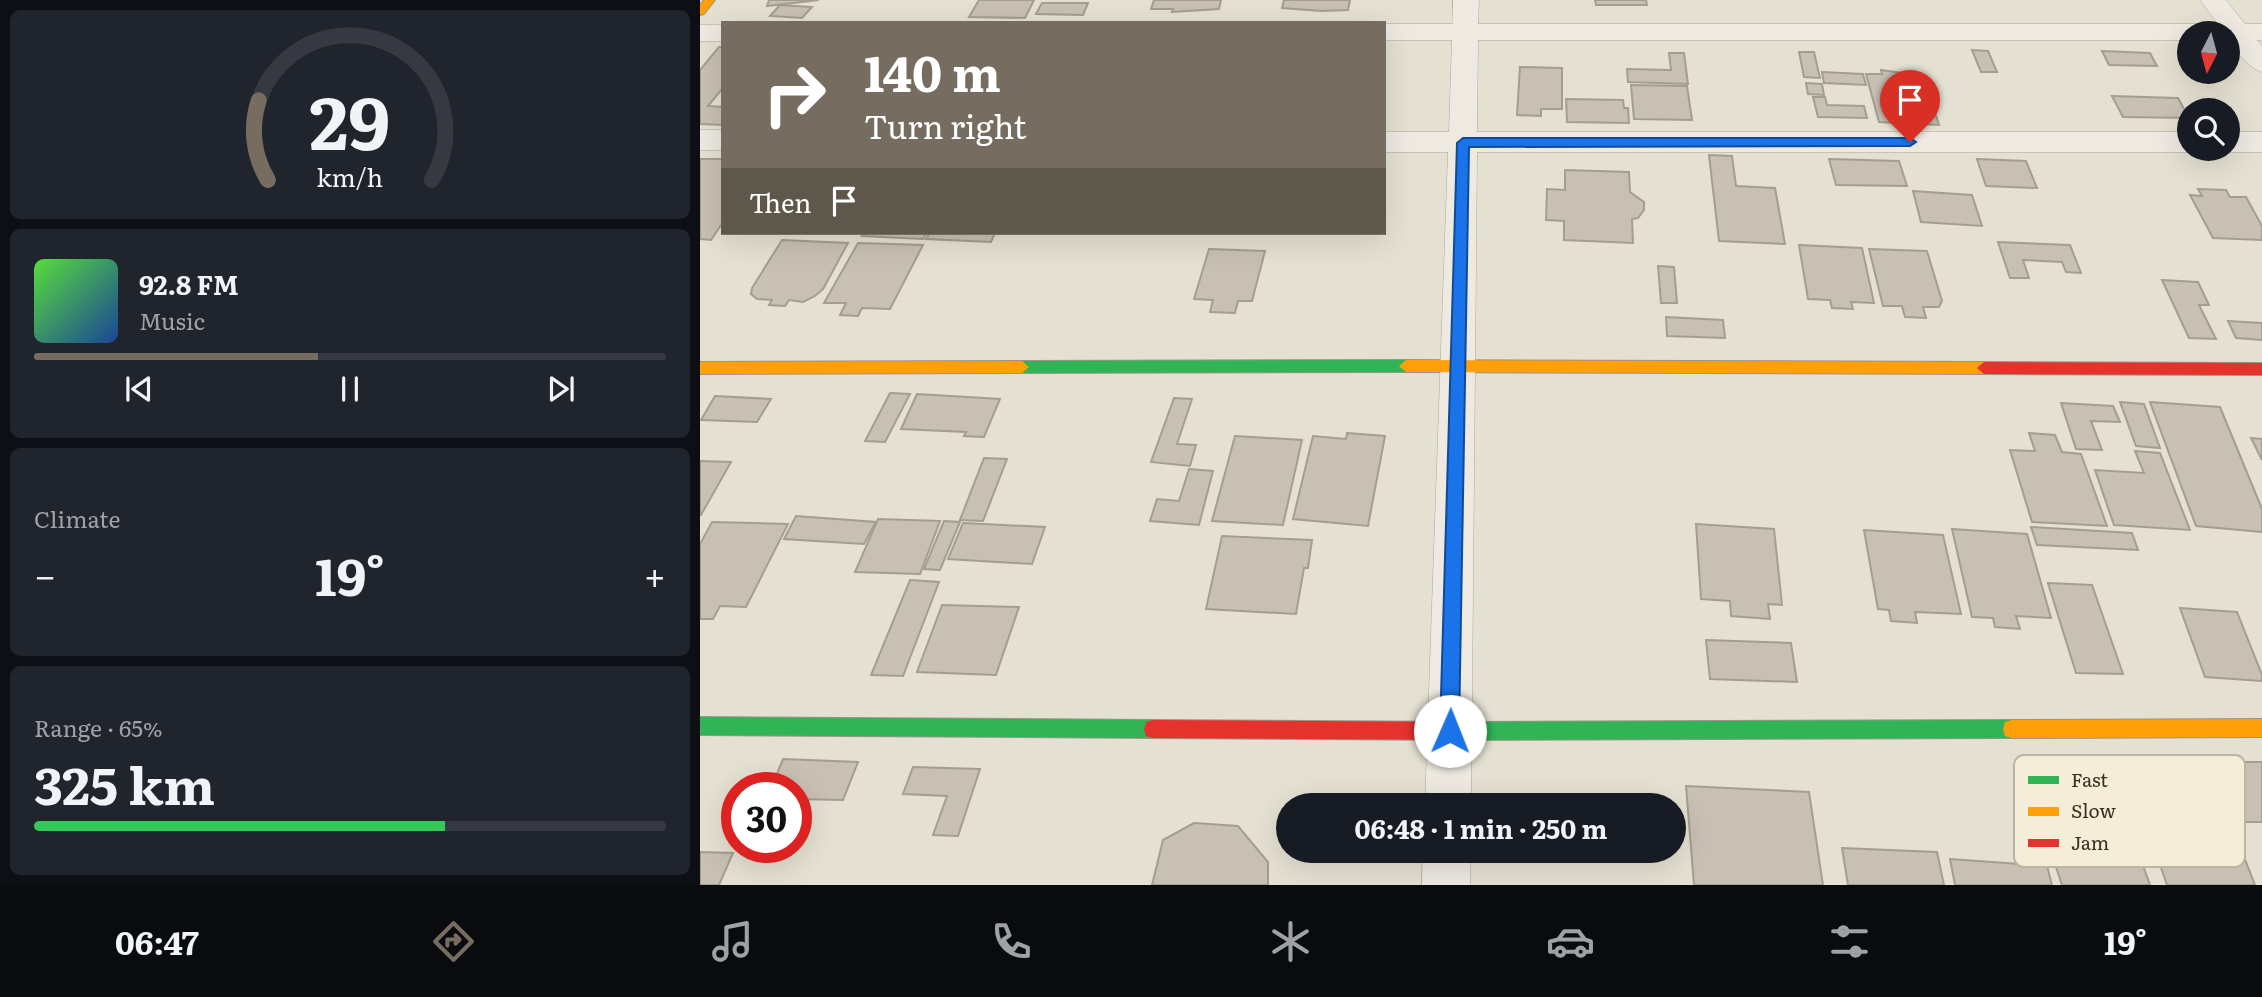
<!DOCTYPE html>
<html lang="en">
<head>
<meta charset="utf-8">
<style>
  :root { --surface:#171b24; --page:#20242c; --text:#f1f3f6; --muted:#9ea1a6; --line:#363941; --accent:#766d60 }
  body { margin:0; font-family:Literata,serif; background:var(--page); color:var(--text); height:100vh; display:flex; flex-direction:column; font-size:26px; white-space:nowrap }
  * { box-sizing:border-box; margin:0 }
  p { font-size:23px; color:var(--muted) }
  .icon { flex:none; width:38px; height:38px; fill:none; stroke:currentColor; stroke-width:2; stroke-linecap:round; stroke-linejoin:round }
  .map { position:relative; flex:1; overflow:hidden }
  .drawer { display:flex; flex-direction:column; gap:10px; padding:10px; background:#0d0f14; width:700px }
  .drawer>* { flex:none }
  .banner { position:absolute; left:21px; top:21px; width:665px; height:214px; border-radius:0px; box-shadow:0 7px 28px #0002; background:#766d60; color:#fff; overflow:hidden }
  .needle { width:46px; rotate:186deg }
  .tools { position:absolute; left:1477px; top:21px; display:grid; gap:14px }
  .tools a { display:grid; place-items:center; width:63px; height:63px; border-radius:50%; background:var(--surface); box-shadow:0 7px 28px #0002; font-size:35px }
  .speed { position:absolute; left:21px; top:772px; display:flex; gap:14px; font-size:35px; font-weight:700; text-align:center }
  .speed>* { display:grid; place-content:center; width:91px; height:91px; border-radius:50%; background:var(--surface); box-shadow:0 7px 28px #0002; line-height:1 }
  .speed .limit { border:10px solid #d22; background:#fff; color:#111 }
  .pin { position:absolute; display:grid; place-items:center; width:60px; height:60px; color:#fff; margin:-72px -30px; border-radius:50% 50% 50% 0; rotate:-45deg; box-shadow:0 0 7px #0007 }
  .pin .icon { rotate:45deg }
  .me { position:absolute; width:77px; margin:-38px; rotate:1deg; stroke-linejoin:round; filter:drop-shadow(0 0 5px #0008) }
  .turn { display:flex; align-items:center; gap:24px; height:147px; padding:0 28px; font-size:32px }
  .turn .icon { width:91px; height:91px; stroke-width:2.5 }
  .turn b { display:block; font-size:49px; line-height:60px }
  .then { display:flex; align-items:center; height:66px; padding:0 28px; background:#0003; gap:14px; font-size:26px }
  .big { font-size:52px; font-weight:700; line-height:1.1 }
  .drawer .widget { flex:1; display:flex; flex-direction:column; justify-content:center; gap:10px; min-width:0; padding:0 24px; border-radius:10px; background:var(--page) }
  .drawer .dial { align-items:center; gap:0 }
  .dial svg { height:182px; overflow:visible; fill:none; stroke:var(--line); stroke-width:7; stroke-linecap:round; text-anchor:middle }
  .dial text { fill:var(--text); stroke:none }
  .song { display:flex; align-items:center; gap:21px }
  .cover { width:84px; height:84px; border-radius:10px; background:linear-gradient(135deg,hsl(110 70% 55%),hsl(220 70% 35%)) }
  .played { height:7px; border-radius:4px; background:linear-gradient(90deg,var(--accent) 45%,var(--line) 45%) }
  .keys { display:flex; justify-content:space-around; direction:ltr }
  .heat { display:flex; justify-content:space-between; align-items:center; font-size:38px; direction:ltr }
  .charge { height:10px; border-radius:5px; background:linear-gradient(90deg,#34c759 65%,var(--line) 0) }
  .trip { position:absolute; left:576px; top:793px; width:410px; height:70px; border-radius:35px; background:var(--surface); box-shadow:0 7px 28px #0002; font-weight:700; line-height:70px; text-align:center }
  .dock { display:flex; height:112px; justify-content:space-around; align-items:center; background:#090b0e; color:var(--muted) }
  .dock .icon { width:49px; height:49px }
  .dock .current { color:var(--accent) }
  .dock b { font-size:32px; color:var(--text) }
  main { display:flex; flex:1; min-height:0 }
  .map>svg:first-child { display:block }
  .building { fill:#c8c0b3; stroke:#a59d91; stroke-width:2 }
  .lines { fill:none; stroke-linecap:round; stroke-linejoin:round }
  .street-casing { stroke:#aba69a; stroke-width:1 }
  .fast-casing { stroke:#9a958a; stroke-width:2 }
  .slow-casing { stroke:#9a958a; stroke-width:2 }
  .jam-casing { stroke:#9a958a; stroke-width:2 }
  .street { fill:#eeeae2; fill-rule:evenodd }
  .fast { fill:#30b455; fill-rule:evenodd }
  .slow { fill:#ff9f0a; fill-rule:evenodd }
  .jam { fill:#e5322d; fill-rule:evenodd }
  .route { fill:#1a73e8; stroke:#114b97; stroke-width:2 }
  .key { fill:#f4eed9; stroke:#bcb5a2; stroke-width:2 }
  .key-label { font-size:19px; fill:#3a2f22 }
</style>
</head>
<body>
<main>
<section class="drawer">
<div class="widget dial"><svg viewBox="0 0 100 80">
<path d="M14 69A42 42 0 1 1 86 69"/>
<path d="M14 69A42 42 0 0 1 10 34" stroke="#766d60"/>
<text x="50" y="56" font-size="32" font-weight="700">29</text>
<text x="50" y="72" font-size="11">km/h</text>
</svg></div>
<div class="widget">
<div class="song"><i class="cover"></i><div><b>92.8 FM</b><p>Music</p></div></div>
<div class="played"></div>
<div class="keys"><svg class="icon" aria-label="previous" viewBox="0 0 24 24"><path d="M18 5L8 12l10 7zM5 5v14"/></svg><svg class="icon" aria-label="pause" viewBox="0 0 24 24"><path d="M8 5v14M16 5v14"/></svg><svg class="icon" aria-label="next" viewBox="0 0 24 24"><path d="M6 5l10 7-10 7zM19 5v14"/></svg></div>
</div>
<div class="widget"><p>Climate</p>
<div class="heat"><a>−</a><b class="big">19°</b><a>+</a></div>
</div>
<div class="widget"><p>Range · 65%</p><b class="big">325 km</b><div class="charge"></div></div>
</section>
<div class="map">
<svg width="1562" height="885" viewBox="0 0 1562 885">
  <rect width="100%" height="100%" fill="#e5e1d2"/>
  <!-- building -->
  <g class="building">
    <path d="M69,0H119L67,6Z"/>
    <path d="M279,0H334L325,18L269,17Z"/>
    <path d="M454,0H521L519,9L472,12L473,9H451Z"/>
    <path d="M584,0H650L648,10L621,11L582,8Z"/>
    <path d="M895,0H946L947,5H896Z"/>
    <path d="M342,3H388L383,15L336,14Z"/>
    <path d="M80,5L112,7L102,18L70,16Z"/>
    <path d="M19,47H23V88L8,106L23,107V125L0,124V70Z"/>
    <path d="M1272,50L1288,51L1297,72H1281Z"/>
    <path d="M1402,51L1450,53L1457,66L1409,65Z"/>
    <path d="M1099,52H1114L1120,78L1104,77Z"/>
    <path d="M969,53H984L988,84L928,82L927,69L971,70Z"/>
    <path d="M820,67L862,68V109H841V116L817,115Z"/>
    <path d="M1181,70L1223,76L1239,125L1179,122L1166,74H1182Z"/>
    <path d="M1122,72L1163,74L1166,85L1124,83Z"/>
    <path d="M1106,83L1122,84L1124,95L1108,94Z"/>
    <path d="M931,85L987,86L992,120L934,119Z"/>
    <path d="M1412,96L1478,98L1489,118L1423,117Z"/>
    <path d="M1113,97H1125L1127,105L1164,106L1167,118L1118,117Z"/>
    <path d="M866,99L923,100L924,108H928L929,123L867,122Z"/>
    <path d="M1009,155L1032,156L1036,186L1075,188L1085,244L1019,241Z"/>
    <path d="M0,159H23V222L11,240L0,239Z"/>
    <path d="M1129,159L1199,161L1207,186L1136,185Z"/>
    <path d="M1277,159L1326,161L1337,188L1286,186Z"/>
    <path d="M865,170L929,172L930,192L944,202V210L938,218L932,219L933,243L864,240V221L846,220L847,189L865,190Z"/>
    <path d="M1498,189L1526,190L1530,197H1546L1562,226V240L1513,238L1490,195L1502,196Z"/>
    <path d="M1213,191L1272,195L1282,226L1221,222Z"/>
    <path d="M164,233H227L223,239L162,236Z"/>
    <path d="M230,233H295L291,242L226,239Z"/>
    <path d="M82,240L148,243L123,289L115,296L103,302L89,300L85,306L69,305L72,300L57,299L51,294L52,288Z"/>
    <path d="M1298,242L1370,245L1381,273L1366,272L1362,262L1323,260L1329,278H1310Z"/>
    <path d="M158,243L223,245L190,309L162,308L158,316L140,315L146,303H124Z"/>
    <path d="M1099,245L1162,248L1174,303L1151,302L1153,309L1132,308L1130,300L1108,299Z"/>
    <path d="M509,249L565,251L552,301H538L535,313L510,312L513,300L494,299Z"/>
    <path d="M1169,249L1227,251L1242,301L1239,307H1223L1226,318L1205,317L1202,306H1183Z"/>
    <path d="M958,266L974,267L977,303H961Z"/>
    <path d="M1462,280L1498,282L1509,305H1499L1516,339L1489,338Z"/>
    <path d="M966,317L1023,320L1025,338L967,336Z"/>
    <path d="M1528,321L1562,323V340L1536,338Z"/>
    <path d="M190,393L210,394L185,442L165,441Z"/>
    <path d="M217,394L300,399L284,437L264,436L266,432L201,429Z"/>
    <path d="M15,396L71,399L57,422L1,420Z"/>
    <path d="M474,398L492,399L477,444L496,445L490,466L451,462Z"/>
    <path d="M1420,402L1444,404L1460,448L1436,446Z"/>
    <path d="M1450,402L1520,407L1562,509V532L1496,526Z"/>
    <path d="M1361,403L1413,406L1420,422L1391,421L1402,450L1376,449Z"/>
    <path d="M647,433L685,436L668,526L593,519L613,436L646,439Z"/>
    <path d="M1329,433L1355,435L1362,452L1381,454L1407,526L1332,522L1310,450L1335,451Z"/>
    <path d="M535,436L602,440L583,525L512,521Z"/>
    <path d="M1551,438L1562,439V460Z"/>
    <path d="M1435,451L1460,453L1490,530L1414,525L1395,470L1444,473Z"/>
    <path d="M284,458L307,459L283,521L260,520Z"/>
    <path d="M0,461L31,462L1,515H0Z"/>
    <path d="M489,469L513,471L499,525L450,521L457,499L479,501Z"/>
    <path d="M96,516L176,522L164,544L84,539Z"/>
    <path d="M178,519L240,521L220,574L155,572Z"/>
    <path d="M244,521L260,522L240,570L224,569Z"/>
    <path d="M12,522L88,524L46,607L20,606L13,619H0V544Z"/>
    <path d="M263,523L345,527L332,564L248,559Z"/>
    <path d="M996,524L1074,529L1082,605L1068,604L1070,619L1031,616L1030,601L1001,599Z"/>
    <path d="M1331,527L1432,533L1438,550L1337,545Z"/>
    <path d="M1252,529L1327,534L1351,618L1316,616L1320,629L1295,627L1293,618L1272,617Z"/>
    <path d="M1164,530L1243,535L1261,614L1215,612L1217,623L1191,621L1189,610L1178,609Z"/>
    <path d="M522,536L612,540L608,568H604L596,614L506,609Z"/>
    <path d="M210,580L239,582L203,676L171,675Z"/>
    <path d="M1348,583L1392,585L1423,674L1376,673Z"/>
    <path d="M242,605L319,607L296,675L217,672Z"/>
    <path d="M1480,608L1537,612L1562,675V681L1505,677Z"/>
    <path d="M1006,640L1091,643L1097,682L1010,679Z"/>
    <path d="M83,759L158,762L143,800L96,799V788H71Z"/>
    <path d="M1520,762H1562V822H1545Z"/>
    <path d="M213,767L280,769L258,836L233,835L247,796L203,794Z"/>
    <path d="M986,786L1109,792L1123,885H994Z"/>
    <path d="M494,823L538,826L568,862V885H452L463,840Z"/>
    <path d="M1447,827L1533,829L1555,885H1467Z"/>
    <path d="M1349,846H1436L1450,885H1362Z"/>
    <path d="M1142,848L1237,852L1244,885H1148Z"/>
    <path d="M0,852L33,853L19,885H0Z"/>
    <path d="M1250,859L1347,866L1352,885H1255Z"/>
  </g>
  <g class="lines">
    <!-- street casing -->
    <g class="street-casing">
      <g id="street">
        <path d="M753,0H779L778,24H1518L1500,0H1526L1545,24H1562V40H1557L1562,46V72C1550,69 1528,45 1528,33H1489V40H778L777,132H1489V149H1499L1489,152H777L771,805H725L748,152H684V132H749L752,40H684V24H753Z"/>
        <rect x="0" y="25" width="23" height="16"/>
        <rect x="0" y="130" width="23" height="20"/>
        <path d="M1528,132H1562V152H1528L1518,149H1528Z"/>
        <path d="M723,850H771L770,885H722Z"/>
      </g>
    </g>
    <!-- fast casing -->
    <g class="fast-casing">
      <g id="fast">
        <path d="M706,360L713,366L706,372L322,373L315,367L322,361Z"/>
        <path d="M0,717L453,720L460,722L462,729L460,736L453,738L0,735Z"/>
        <path d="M1312,720L1319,722L1321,729L1319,736L1312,738L768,740L761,738L759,731L761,724L768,722Z"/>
      </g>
    </g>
    <!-- slow casing -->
    <g class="slow-casing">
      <g id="slow">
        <path d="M4,0H15L4,14L0,15V5Z"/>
        <path d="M706,360L1284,362L1291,368L1284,374L706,372L699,366Z"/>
        <path d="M322,361L329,367L322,373L0,374V362Z"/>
        <path d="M1562,719V737L1312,738L1305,736L1303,729L1305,722L1312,720Z"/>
      </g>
    </g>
    <!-- jam casing -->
    <g class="jam-casing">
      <g id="jam">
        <path d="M1284,362L1562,363V375L1284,374L1277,368Z"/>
        <path d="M453,720L768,722L775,724L777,731L775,738L768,740L453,738L446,736L444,729L446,722Z"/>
      </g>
    </g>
    <!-- street -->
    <use href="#street" class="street"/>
    <!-- fast -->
    <use href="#fast" class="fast"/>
    <!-- slow -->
    <use href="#slow" class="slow"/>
    <!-- jam -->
    <use href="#jam" class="jam"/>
  </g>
  <!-- route -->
  <path class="route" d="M763,138H1210L1216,142L1210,146L769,147L759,731L756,738L750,740L743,738L740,731L757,143Z"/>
  <!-- legend -->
  <rect x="1314" y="755" width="231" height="112" rx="10" class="key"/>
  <rect x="1328" y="776" width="31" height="8" fill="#30b455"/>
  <rect x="1328" y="807" width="31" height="9" fill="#ff9f0a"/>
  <rect x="1328" y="839" width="31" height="8" fill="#e5322d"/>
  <g class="key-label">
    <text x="1371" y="787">Fast</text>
    <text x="1371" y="818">Slow</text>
    <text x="1371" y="850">Jam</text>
  </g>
</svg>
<div class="tools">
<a><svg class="needle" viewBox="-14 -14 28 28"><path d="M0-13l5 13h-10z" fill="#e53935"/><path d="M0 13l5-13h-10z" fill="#9ea1a6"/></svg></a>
<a><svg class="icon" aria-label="search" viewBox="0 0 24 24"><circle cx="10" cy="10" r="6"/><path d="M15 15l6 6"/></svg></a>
</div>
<div class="speed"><div class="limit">30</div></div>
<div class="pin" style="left:1210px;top:142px;background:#d93025"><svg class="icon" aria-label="arrive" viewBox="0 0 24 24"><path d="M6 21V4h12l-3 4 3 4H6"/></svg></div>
<svg class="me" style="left:750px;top:731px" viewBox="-20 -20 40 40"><circle r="19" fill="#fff"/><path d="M0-13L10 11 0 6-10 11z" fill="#1a73e8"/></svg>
<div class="trip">06:48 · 1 min · 250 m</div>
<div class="banner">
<div class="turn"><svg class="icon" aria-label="right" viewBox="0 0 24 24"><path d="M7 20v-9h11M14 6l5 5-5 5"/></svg><div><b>140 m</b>Turn right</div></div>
<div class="then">Then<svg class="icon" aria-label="arrive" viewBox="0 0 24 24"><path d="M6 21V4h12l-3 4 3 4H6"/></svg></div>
</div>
</div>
</main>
<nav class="dock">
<b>06:47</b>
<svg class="icon current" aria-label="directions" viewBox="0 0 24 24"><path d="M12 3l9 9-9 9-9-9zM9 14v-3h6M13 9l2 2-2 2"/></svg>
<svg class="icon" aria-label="music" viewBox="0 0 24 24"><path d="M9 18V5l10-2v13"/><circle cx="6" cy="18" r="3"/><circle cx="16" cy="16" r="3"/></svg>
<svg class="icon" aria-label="phone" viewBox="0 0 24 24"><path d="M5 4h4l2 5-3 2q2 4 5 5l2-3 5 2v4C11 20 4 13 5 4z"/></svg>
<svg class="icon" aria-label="climate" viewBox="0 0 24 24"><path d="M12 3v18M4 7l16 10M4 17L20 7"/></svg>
<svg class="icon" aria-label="car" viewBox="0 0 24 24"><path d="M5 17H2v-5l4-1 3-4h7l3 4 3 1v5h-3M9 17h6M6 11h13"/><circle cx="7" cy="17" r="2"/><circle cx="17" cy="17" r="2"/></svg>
<svg class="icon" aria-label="filters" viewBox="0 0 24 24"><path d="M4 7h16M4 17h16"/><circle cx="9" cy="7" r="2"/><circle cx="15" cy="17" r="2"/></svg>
<b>19°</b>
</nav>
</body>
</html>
